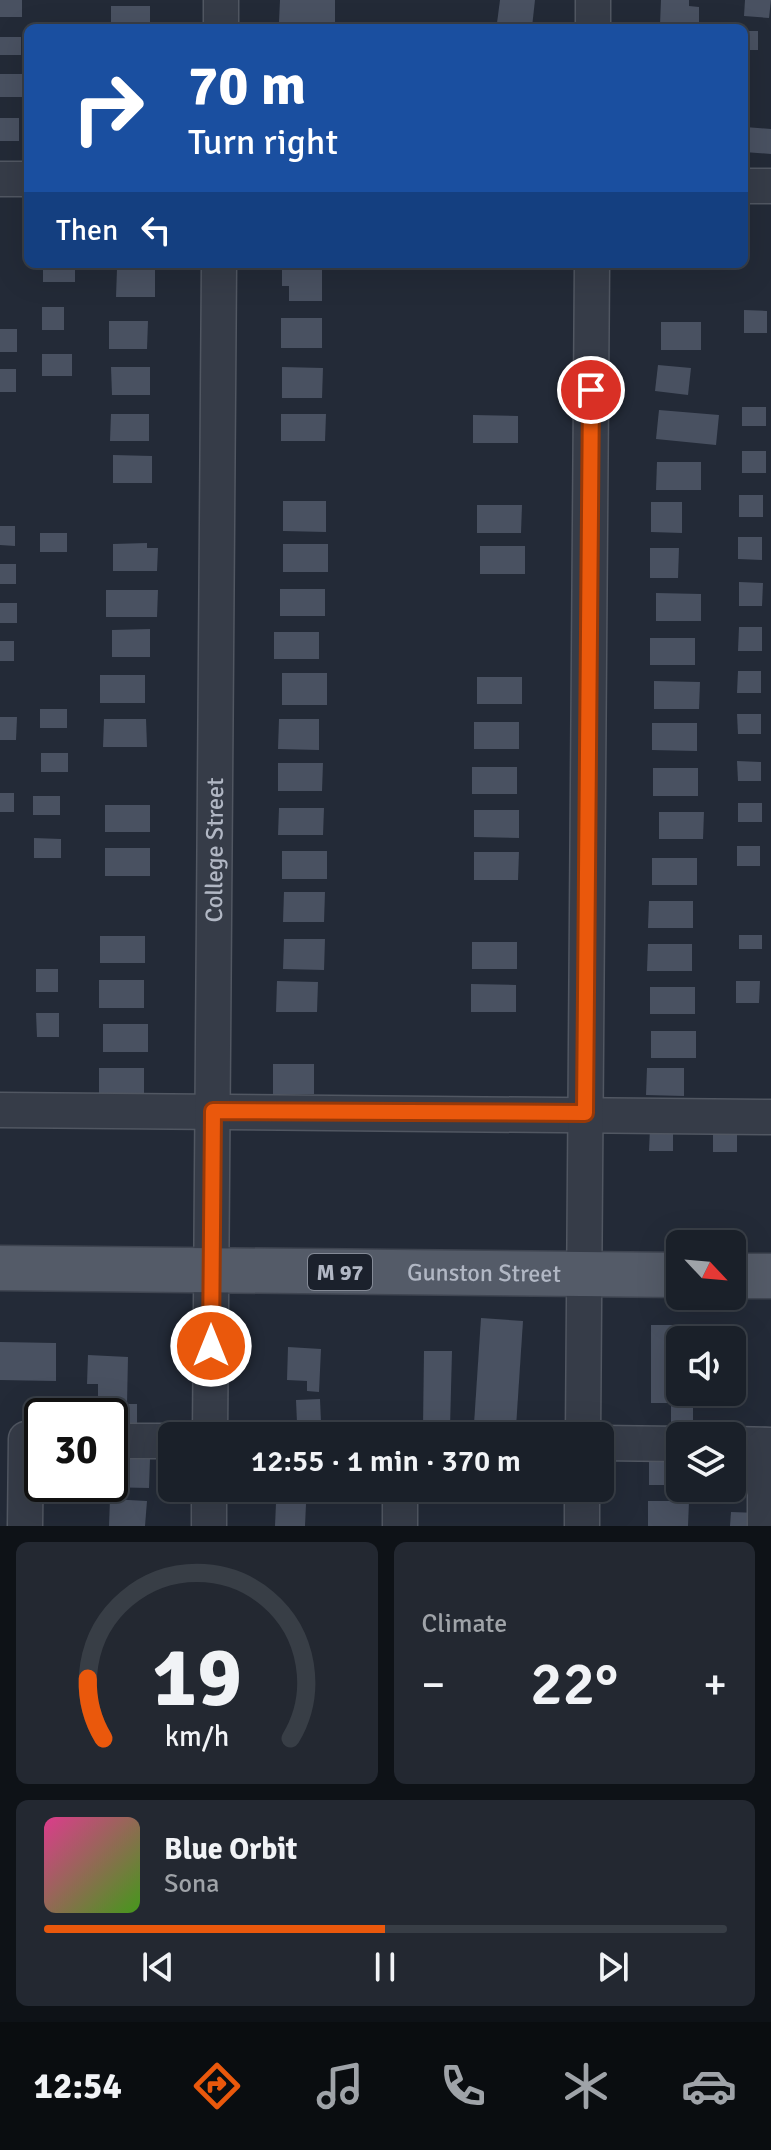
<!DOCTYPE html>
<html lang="en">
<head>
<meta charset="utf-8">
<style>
  :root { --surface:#1a2029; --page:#232831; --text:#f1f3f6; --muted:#9fa3a8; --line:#383e46; --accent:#ea580c }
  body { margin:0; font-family:Signika,sans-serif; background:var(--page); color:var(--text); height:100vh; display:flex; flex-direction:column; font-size:30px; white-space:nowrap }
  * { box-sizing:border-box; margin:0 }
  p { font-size:26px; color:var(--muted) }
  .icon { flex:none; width:44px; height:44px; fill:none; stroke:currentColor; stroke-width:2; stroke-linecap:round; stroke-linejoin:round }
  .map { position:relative; height:1526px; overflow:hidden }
  .panel { display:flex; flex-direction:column; gap:16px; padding:16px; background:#0e1217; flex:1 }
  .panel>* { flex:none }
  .banner { position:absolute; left:24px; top:24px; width:724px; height:244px; border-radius:12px; box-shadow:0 8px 32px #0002,0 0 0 2px var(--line); background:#1a4fa0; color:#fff; overflow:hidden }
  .needle { width:52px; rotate:116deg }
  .controls { position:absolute; left:666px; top:1230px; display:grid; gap:16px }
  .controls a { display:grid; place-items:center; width:80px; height:80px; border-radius:12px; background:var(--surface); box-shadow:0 8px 32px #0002,0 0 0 2px var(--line); font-size:40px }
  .speed { position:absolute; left:24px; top:1398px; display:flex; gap:16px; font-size:40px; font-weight:700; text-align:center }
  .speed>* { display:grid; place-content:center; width:104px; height:104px; border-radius:50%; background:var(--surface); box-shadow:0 8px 32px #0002,0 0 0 2px var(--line); line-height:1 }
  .speed .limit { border:4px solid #111; border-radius:12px; background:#fff; color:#111 }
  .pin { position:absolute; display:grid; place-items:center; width:68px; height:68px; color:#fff; margin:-34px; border:4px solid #fff; border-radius:50%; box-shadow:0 2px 8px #0007 }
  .me { position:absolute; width:88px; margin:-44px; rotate:0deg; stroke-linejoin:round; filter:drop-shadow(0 0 6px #0008) }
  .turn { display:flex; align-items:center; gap:28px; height:168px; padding:0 32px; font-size:36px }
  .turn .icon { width:104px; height:104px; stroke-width:2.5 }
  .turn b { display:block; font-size:56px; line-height:68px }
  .then { display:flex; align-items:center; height:76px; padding:0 32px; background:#0003; gap:16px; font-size:30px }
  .big { font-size:60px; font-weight:600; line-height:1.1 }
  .panel .tile { flex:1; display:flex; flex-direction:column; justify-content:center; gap:12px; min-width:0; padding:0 28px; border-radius:12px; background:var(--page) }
  .panel .dial { align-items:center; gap:0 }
  .dial svg { height:208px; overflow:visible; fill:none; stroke:var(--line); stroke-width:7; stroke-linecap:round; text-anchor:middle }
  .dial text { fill:var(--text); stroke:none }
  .song { display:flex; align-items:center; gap:24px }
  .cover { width:96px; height:96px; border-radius:12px; background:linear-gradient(135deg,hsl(330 70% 55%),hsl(100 70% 35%)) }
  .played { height:8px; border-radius:4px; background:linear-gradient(90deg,var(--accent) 50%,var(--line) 50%) }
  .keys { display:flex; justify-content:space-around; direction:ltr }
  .heat { display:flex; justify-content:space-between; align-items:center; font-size:44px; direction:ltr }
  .panel .tiles { flex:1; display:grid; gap:16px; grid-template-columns:1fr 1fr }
  .tile:last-child { grid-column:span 2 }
  .trip { position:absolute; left:158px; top:1422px; width:456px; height:80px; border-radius:12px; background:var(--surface); box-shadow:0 8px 32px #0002,0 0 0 2px var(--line); font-weight:600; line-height:80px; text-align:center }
  .tabs { display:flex; height:128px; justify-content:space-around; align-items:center; background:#0a0d10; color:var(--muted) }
  .tabs .icon { width:56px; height:56px }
  .tabs .current { color:var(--accent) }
  .tabs b { font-size:36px; color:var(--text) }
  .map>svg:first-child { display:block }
  .building { fill:#495161 }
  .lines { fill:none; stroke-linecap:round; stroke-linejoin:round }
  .minor-casing { stroke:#515762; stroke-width:37 }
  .major-casing { stroke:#3f4551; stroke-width:47 }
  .minor { stroke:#363c48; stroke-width:34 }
  .major { stroke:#545b68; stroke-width:44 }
  .route-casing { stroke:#983908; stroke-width:20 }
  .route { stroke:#ea580c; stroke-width:14 }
  .labels { text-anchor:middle; stroke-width:6; stroke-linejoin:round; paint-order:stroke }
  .shield { fill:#1b212c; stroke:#848a96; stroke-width:2 }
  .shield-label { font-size:22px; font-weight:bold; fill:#b1b7c4 }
  .street-label { font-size:24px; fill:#b1b7c4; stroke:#1b212c }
</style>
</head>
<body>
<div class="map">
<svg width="771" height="1526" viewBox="0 0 771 1526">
  <rect width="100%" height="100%" fill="#232a37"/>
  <!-- building -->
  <g class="building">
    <rect x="0" y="0" width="22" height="17"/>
    <path d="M280,0H335V23L279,22Z"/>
    <path d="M500,0H535L532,27L497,23Z"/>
    <path d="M661,0H689V6L699,7V25H660Z"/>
    <path d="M745,0H771L769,18L744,16Z"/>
    <rect x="111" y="6" width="39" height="22"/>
    <rect x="744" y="31" width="14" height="19"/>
    <rect x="0" y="37" width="21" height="18"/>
    <rect x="0" y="74" width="22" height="23"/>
    <rect x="0" y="118" width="19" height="23"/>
    <path d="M745,127L771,129V154L744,152Z"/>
    <rect x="43" y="264" width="32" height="18"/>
    <path d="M282,264H322V301H289V286H282Z"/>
    <path d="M117,269H155V297H116Z"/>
    <rect x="42" y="307" width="22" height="23"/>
    <path d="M744,310L767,311V333H744Z"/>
    <rect x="281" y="318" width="41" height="30"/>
    <path d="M109,321H148L147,349H109Z"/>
    <rect x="661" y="322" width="40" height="28"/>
    <rect x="0" y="329" width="17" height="23"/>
    <rect x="42" y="354" width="30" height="22"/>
    <path d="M658,365L691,368L688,395L655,391Z"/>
    <path d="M111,367H150V395H112Z"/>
    <path d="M282,367L323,368L322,398H282Z"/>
    <rect x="0" y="369" width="16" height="23"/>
    <rect x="742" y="407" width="24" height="19"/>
    <path d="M659,410L719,415L716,445L656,439Z"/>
    <path d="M111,414H149V441H110Z"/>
    <path d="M281,414H326L325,441H281Z"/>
    <path d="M473,415L518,416V443H473Z"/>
    <rect x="742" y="451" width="24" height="22"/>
    <path d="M113,455L152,456V483H113Z"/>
    <path d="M657,462H701V490H656Z"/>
    <rect x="739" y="495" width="24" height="22"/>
    <path d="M283,501H326V532L283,531Z"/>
    <path d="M651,502H682V533L651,532Z"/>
    <path d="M477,505H522L521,533H477Z"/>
    <path d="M0,526H15V546L0,545Z"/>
    <rect x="40" y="533" width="27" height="19"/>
    <path d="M738,537H762V560L738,559Z"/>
    <path d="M147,543V548H158L157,571H113V544Z"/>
    <rect x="283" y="544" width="45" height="28"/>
    <rect x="480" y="546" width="45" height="28"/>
    <path d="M650,548H679L678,578H650Z"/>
    <rect x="0" y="564" width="16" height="20"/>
    <path d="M739,582L763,583L762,606H739Z"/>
    <rect x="280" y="589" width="45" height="27"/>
    <path d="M106,590H158L157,617H106Z"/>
    <path d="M656,593L701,594V621H656Z"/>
    <rect x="0" y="603" width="17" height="20"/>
    <path d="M739,627H762V651H738Z"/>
    <path d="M150,629V657H112V630Z"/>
    <rect x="274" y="632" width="45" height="27"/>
    <rect x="650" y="638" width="45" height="27"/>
    <rect x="0" y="641" width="14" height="20"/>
    <path d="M738,671H761V693H737Z"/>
    <rect x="282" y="673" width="45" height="32"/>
    <rect x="100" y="675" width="45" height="28"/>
    <rect x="477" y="677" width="45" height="27"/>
    <path d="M654,681L700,682L699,709H654Z"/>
    <rect x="40" y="709" width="27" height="19"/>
    <path d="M737,714H761V734H738Z"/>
    <path d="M0,717H17L16,740H0Z"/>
    <path d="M104,719H146L147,747H103Z"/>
    <path d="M279,719H319V750L278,749Z"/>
    <rect x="474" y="722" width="45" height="27"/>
    <path d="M652,723H697V751L652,750Z"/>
    <rect x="41" y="753" width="27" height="19"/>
    <path d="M737,761L761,762V781H738Z"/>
    <path d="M278,763H323L322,791H278Z"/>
    <rect x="472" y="767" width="45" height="27"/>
    <rect x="653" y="768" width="45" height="28"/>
    <rect x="0" y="793" width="14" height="19"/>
    <rect x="33" y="796" width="27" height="19"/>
    <rect x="738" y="803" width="24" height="19"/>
    <rect x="105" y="805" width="45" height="27"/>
    <path d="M279,808H324L323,835H278Z"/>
    <path d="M474,810H519V838L474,837Z"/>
    <path d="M659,812H704L703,839H659Z"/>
    <path d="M34,838L61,839V858H34Z"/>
    <rect x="737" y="846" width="23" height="20"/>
    <rect x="105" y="848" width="45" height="28"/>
    <rect x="282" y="851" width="45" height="28"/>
    <path d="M474,852H519L518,880H474Z"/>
    <rect x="652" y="858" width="45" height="27"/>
    <path d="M284,892H325L324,922H283Z"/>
    <path d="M649,901H693V928H648Z"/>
    <rect x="739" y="935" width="23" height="14"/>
    <rect x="100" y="936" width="45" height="27"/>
    <path d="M284,939H325L324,970L283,969Z"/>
    <rect x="472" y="942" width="45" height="27"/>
    <path d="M648,944H692V971H647Z"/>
    <rect x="36" y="969" width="22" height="23"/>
    <rect x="99" y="980" width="45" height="28"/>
    <path d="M277,981L318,982L317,1012H276Z"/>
    <path d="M736,981H760L759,1003H736Z"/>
    <path d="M471,984L516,985V1012H471Z"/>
    <rect x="650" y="987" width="45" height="27"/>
    <path d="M36,1013H59V1037H37Z"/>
    <rect x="103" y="1024" width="45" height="28"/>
    <rect x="651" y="1031" width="45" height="27"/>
    <rect x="273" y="1064" width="41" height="30"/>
    <rect x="99" y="1068" width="45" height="27"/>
    <path d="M647,1068H684V1096L646,1095Z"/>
    <path d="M650,1128L673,1129V1151H649Z"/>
    <rect x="713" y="1130" width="24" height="22"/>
    <path d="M481,1318L523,1321L516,1427L474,1424Z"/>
    <path d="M651,1325H693V1340H680V1392H693V1425H671V1403H651Z"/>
    <path d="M0,1342L56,1343V1381L0,1380Z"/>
    <path d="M288,1347L321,1349L319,1392L307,1391V1381L287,1380Z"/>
    <path d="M424,1351H452L450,1428H423Z"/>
    <path d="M88,1355L128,1357L127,1404H137V1426L110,1425V1416H68V1399L98,1400V1384H87Z"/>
    <path d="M320,1399L321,1422L297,1423L296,1400Z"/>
    <rect x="649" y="1457" width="31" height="28"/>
    <path d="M110,1458L150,1459L149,1488L102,1487L110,1484Z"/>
    <path d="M110,1499L147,1501L145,1526H109Z"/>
    <path d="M648,1501H689L688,1526H648Z"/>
    <path d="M276,1503L306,1504L305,1526H275Z"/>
    <path d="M731,1512L759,1513L758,1526H730Z"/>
  </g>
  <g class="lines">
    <!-- minor casing -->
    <g class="minor-casing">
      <g id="minor">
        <path d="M221,28V0"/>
        <path d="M593,28V0"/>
        <path d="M0,179H28"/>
        <path d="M744,186H771"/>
        <path d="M0,1110L771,1117"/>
        <path id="s1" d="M210,1436L219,264"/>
        <path d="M583,1436L592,264"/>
        <path d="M110,1441H172"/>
        <path d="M600,1443L680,1444"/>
        <path d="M732,1444L771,1445"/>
        <path d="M25,1526L26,1439"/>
        <path d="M209,1526V1488"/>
        <path d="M400,1526V1488"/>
        <path d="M582,1526V1488"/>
        <path d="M765,1526V1445"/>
      </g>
    </g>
    <!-- major casing -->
    <g class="major-casing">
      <g id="major">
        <path id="s2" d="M0,1268L680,1275"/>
        <path d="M732,1276H771"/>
      </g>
    </g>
    <!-- minor -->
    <use href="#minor" class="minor"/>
    <!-- major -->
    <use href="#major" class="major"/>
  </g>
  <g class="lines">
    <!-- route casing -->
    <g class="route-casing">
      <path id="route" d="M211,1346L213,1111L585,1113L591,390"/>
    </g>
    <!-- route -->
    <use href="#route" class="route"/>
  </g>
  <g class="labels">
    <!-- shield labels -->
    <rect class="shield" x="308" y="1254" width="64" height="36" rx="6"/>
    <g class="shield-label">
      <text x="340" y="1280">M 97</text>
    </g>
    <!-- street labels -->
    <g class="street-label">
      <text dy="8" stroke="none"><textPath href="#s1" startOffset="586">College Street</textPath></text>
      <text dy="8" stroke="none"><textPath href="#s2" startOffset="484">Gunston Street</textPath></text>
    </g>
  </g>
</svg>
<div class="controls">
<a><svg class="needle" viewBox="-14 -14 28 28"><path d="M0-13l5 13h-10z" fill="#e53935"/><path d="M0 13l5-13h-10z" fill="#9fa3a8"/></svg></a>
<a><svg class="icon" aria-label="sound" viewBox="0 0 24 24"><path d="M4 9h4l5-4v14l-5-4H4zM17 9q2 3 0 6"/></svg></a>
<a><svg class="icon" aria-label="layers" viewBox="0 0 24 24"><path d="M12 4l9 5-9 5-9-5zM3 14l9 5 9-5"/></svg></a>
</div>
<div class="speed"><div class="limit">30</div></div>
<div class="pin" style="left:591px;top:390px;background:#d93025"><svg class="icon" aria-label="arrive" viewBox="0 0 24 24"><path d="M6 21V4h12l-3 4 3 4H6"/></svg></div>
<svg class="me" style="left:211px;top:1346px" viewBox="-20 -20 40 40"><circle r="17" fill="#ea580c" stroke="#fff" stroke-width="3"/><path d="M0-11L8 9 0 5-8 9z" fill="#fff"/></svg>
<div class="trip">12:55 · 1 min · 370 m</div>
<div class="banner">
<div class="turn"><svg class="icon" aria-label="right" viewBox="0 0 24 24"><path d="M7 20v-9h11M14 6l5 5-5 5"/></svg><div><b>70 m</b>Turn right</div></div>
<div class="then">Then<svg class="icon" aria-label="left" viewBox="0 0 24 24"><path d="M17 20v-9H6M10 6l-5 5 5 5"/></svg></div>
</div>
</div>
<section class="panel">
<div class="tiles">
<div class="tile dial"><svg viewBox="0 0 100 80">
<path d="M14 69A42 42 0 1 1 86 69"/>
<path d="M14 69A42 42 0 0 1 8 46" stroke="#ea580c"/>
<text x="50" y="56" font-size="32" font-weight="700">19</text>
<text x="50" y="72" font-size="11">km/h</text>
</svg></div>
<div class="tile"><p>Climate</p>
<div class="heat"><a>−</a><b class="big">22°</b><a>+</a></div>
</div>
<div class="tile">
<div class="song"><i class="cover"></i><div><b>Blue Orbit</b><p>Sona</p></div></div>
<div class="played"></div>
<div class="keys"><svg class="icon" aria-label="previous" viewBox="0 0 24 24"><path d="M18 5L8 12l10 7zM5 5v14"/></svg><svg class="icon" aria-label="pause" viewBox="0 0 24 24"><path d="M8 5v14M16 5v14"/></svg><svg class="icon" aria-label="next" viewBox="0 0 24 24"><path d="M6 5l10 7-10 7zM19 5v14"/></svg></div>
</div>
</div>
</section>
<nav class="tabs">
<b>12:54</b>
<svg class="icon current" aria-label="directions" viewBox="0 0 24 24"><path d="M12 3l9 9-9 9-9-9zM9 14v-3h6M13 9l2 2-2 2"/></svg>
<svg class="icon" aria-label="music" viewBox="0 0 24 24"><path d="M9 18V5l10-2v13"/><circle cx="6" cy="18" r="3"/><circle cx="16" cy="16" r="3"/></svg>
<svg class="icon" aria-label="phone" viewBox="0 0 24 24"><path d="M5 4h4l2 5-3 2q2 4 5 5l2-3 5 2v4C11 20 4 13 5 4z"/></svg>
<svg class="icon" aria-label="climate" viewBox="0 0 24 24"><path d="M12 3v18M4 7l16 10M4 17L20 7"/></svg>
<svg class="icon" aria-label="car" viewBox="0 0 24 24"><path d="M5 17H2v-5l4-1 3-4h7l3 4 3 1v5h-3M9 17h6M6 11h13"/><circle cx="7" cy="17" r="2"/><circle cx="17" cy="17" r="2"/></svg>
</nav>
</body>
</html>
